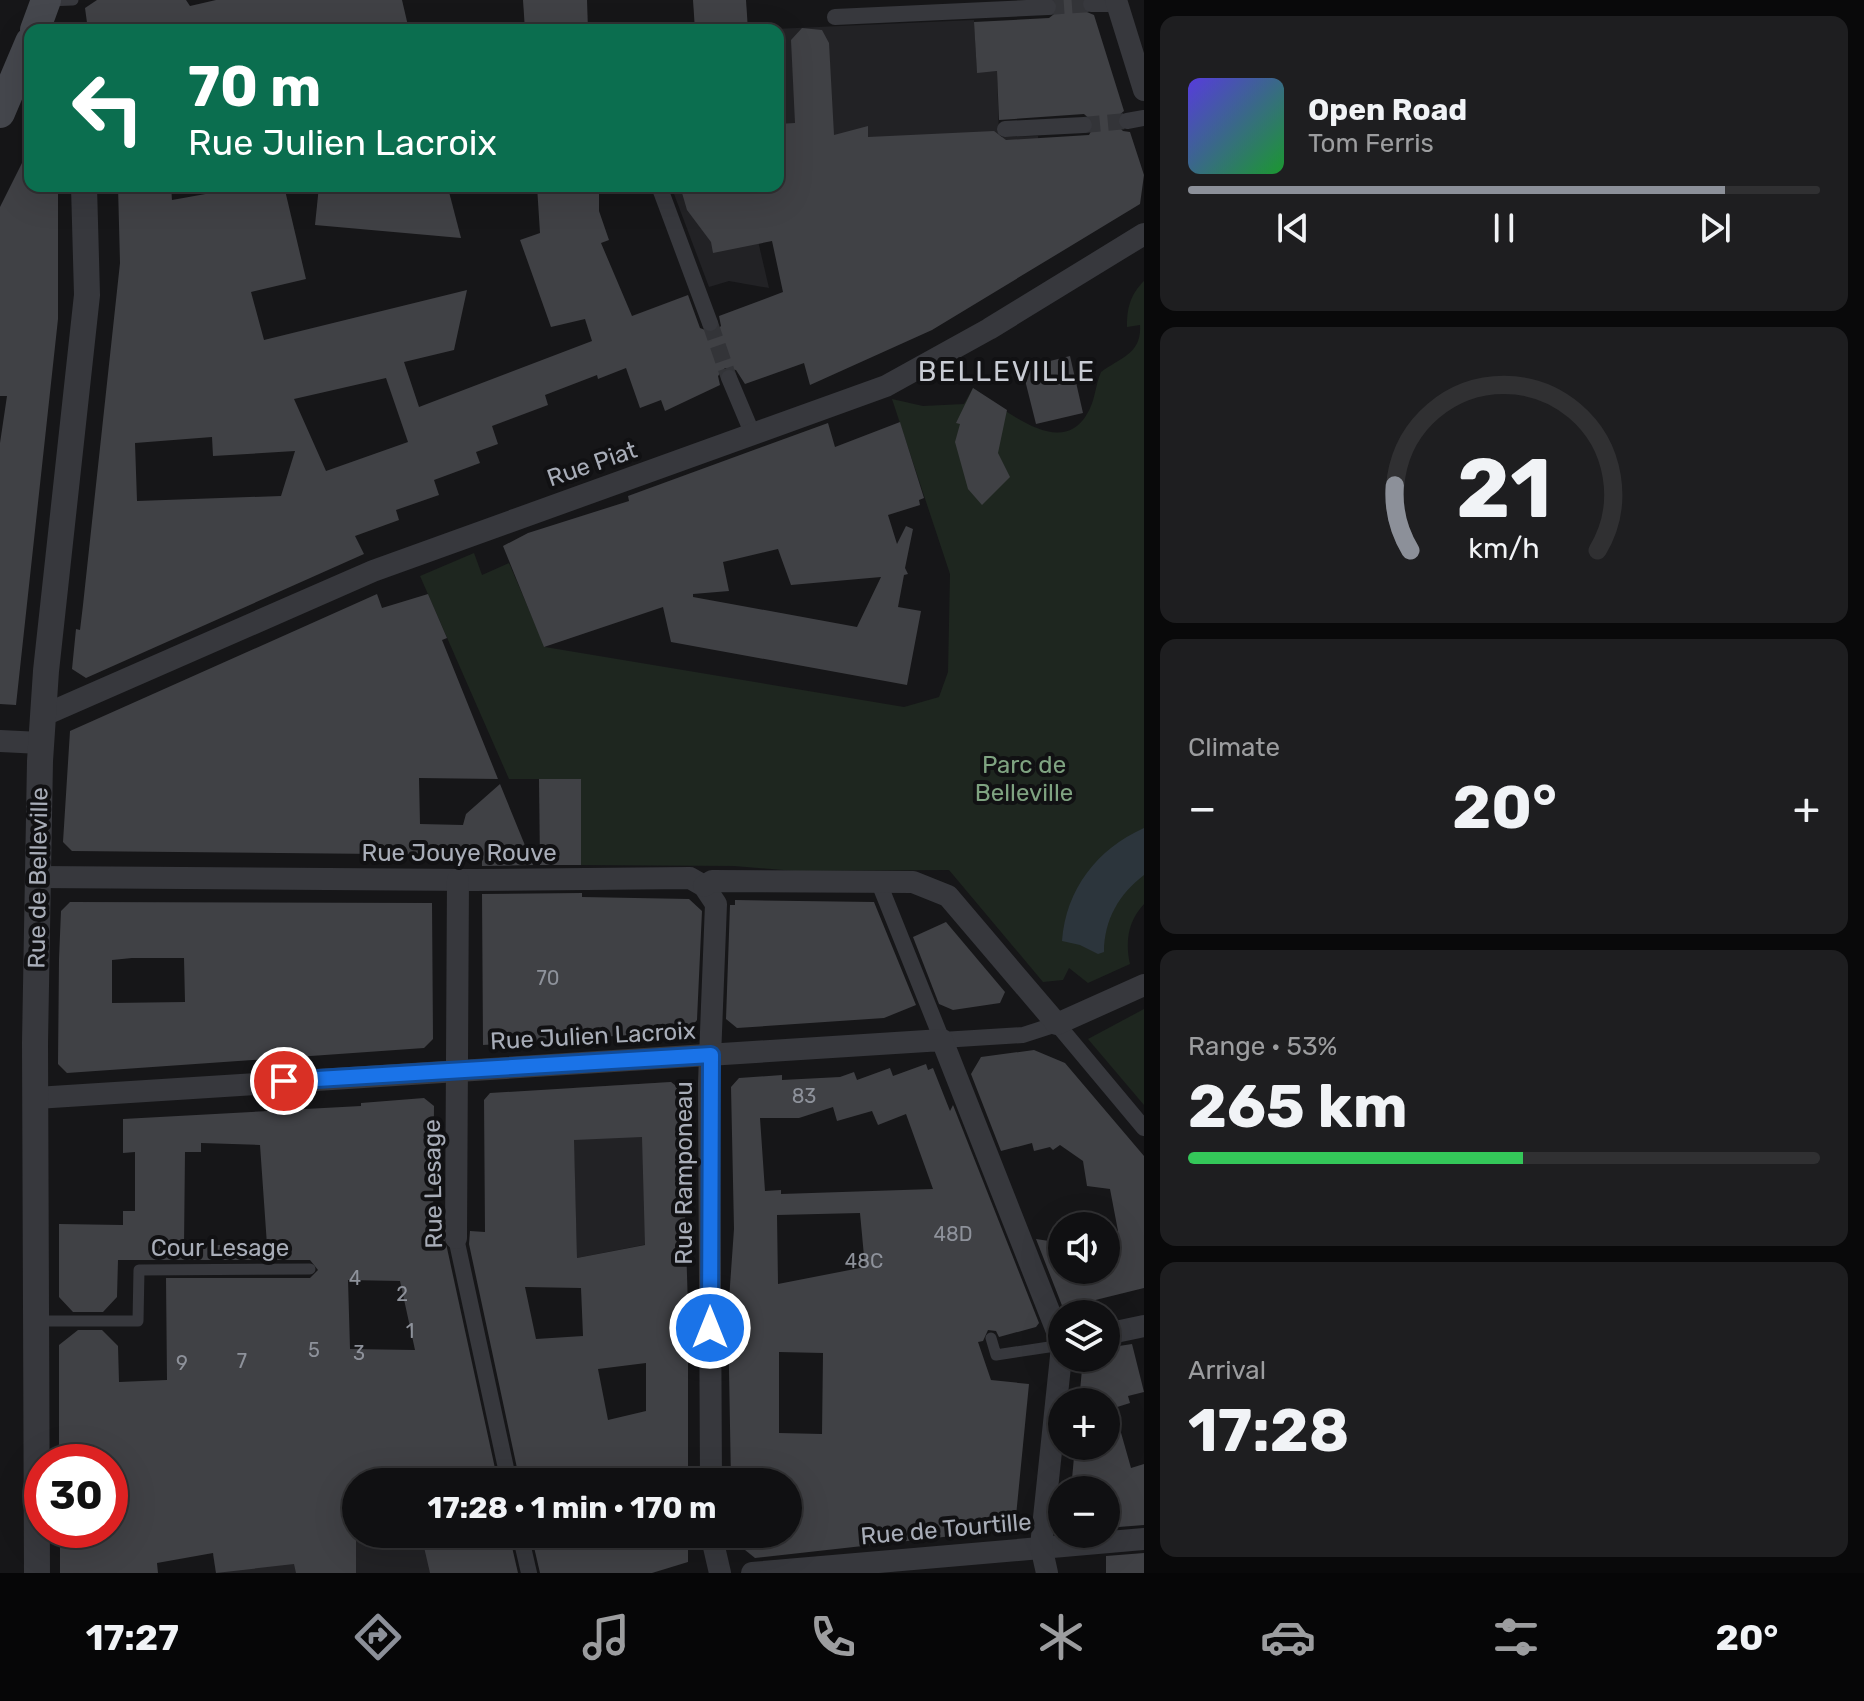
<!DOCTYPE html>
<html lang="en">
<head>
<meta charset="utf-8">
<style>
  :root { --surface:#101012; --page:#1e1e20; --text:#f1f3f6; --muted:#9c9d9f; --line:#303032; --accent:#8c9099 }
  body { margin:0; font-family:Rubik,sans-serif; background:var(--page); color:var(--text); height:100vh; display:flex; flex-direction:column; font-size:30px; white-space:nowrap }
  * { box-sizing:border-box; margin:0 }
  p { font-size:26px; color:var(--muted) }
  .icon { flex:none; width:44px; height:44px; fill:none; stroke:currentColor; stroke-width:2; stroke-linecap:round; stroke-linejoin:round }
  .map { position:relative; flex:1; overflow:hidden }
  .panel { display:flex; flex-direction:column; gap:16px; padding:16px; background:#09090a; width:720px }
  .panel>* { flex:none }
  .banner { position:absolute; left:24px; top:24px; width:760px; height:168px; border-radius:16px; box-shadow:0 8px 32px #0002,0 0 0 2px var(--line); background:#0b6e4f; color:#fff; overflow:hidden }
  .tools { position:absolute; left:1048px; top:1212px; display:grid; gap:16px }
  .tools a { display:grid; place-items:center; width:72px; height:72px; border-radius:50%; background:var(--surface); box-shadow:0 8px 32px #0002,0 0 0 2px var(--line); font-size:40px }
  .speed { position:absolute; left:24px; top:1444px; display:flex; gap:16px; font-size:40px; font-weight:700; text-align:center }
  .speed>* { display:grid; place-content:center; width:104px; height:104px; border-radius:50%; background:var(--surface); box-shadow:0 8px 32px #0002,0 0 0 2px var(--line); line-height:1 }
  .speed .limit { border:12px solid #d22; background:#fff; color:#111 }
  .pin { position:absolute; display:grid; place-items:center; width:68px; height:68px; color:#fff; margin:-34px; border:4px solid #fff; border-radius:50%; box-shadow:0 2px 8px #0007 }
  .me { position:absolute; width:88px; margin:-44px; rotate:0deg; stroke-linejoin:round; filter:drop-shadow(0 0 6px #0008) }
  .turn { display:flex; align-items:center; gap:28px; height:168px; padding:0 32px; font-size:36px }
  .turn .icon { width:104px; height:104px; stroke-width:2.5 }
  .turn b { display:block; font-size:56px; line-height:68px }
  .big { font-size:60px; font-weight:700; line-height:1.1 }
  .panel .widget { flex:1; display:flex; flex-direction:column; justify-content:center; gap:12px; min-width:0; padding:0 28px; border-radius:16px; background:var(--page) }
  .panel .dial { align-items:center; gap:0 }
  .dial svg { height:208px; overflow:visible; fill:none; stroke:var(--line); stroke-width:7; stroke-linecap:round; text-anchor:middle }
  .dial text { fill:var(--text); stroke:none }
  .song { display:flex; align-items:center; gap:24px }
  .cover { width:96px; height:96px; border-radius:12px; background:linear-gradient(135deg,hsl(250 70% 55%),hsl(130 70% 35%)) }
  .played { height:8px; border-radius:4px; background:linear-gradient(90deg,var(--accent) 85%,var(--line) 85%) }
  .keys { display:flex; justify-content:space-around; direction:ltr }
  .heat { display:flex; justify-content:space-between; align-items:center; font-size:44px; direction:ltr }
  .charge { height:12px; border-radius:6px; background:linear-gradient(90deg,#34c759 53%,var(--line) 0) }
  .trip { position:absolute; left:342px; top:1468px; width:460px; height:80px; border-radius:40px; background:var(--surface); box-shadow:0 8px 32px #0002,0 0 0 2px var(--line); font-weight:700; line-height:80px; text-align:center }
  .dock { display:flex; height:128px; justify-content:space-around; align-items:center; background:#060607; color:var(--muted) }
  .dock .icon { width:56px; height:56px }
  .dock .selected { color:var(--accent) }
  .dock b { font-size:36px; color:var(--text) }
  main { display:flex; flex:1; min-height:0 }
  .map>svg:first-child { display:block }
  .built { fill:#222225 }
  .green { fill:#1e261f }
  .water { fill:#2c353c }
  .building { fill:#404145; fill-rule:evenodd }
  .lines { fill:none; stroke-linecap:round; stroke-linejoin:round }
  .pedestrian-tunnel { stroke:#333438; stroke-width:16; stroke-dasharray:16 8; stroke-linecap:butt }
  .service { stroke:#37383d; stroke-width:11 }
  .pedestrian { stroke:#37383d; stroke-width:16 }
  .minor { stroke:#37383d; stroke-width:22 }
  .tertiary { stroke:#37383d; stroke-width:26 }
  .secondary { stroke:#45474d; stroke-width:30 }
  .route-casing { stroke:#114b97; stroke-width:20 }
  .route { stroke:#1a73e8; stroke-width:14 }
  .labels { text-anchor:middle; stroke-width:8; stroke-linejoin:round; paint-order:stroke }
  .number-label { font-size:20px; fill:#8e929b }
  .street-label { font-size:24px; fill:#a8adb8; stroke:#111113 }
  .park-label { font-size:24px; fill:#7fa381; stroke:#111113 }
  .quarter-label { font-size:28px; letter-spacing:2px; fill:#c9ccd4; stroke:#111113 }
</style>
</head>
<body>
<main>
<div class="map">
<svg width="1144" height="1573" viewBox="0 0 1144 1573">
  <rect width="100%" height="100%" fill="#161618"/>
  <!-- built -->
  <g class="built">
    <path d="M974,20L977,72L997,71L999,137L1038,136L1042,190L751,211L769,288L729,281L709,287L671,186H778V30L774,29Z"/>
    <path d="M671,1082L681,1090L684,1237L577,1258L572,1088Z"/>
    <path d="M368,1534H498L508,1573H216L213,1555Z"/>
  </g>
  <!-- green -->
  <g class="green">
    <path d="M1144,281V904C1128,921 1125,942 1130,964L1088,983L1069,968L1063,980L1043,982L949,870L795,871L734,866L581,865V779H509L420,576L474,553L482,575L509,563L545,647L904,707L939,697L948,672L950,574L892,399L923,406L964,404L973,388C1001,406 1060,461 1087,414C1095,402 1095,386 1101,372C1120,358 1142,354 1140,325L1127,327C1127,308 1130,295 1144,281Z"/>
    <path d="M1144,1009V1105L1088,1039Z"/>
  </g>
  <!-- water -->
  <path class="water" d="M1144,828V875C1119,894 1104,920 1104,952L1098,954L1080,945L1062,941C1066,889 1097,849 1144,828Z"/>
  <!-- building -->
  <g class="building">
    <path d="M97,0H186L190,6L216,0H402L409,30H88L85,8Z"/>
    <path d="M523,0H587L588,30H525Z"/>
    <path d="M693,0H746L748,30H695Z"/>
    <path d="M1056,0H1081L1082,10L1094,15L1124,111L1117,117L1116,124L1123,131L1130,132L1144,175L1140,204L932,330L810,385L804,363L745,384L736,370L725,368L718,376L720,385L665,411L661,400L640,408L626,368L598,379L597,375L545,395L548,405L492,426L498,444L476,452L480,463L434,480L439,495L396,510L399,520L355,536L364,554L86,678L72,669L76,629L80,630L83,605L120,263L118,186H171L172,200L250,186H284L306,279L251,292L264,340L467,290L454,350L404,362L419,407L592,341L585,319L551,327L520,240L540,233L537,186H599V211L609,240L601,243L632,316L688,295L700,328L713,333L721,326L719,316L783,292L772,241L713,253L711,242L687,210L680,186H778V124L795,123L791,40L802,28L822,30L829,43L834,135L868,126V137L994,131L1006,140L1089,135L1095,124L1084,114L999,120L997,71L977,73L974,22L1049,18L1058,11ZM386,378L408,442L326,471L294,399ZM212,437L213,456L295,451L281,496L137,501L135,443Z"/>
    <path d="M30,147V186H58V319L16,705L0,704V443L7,396H0V207Z"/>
    <path d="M319,186L448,188L461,238L315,225Z"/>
    <path d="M1070,356L1083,413L1036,424L1022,368Z"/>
    <path d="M973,388L1007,410L998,453L1010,477L982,505L968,489L955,442L960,424L956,423Z"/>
    <path d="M900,422L924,498L919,500L920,505L888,515L897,544L906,526L913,529L905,568L908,574L904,575L898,607L921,611L907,685L671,642L663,607L544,647L503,546L528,533L629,501L628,496L828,423L835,447ZM778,549L791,585L881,577L857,627L693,597V594L729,591L723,562Z"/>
    <path d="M377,594L382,608L428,594L447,638L442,640L498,779L419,778L420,824L463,825L466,814L500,784L533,865L482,866V855L72,851L63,842L70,731Z"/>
    <path d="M539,779H581V865H540Z"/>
    <path d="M582,893V897L689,899L702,911L697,1020L688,1031L483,1045L482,894Z"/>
    <path d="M735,900L874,902L916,1005L884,1018L737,1028L726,1019L730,905H735Z"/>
    <path d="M70,902L432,903L433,1039L424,1048L67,1073L58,1064L59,959L61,911ZM132,958H184L185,1002L112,1003V960Z"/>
    <path d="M946,922L1005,992L1000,1003L953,1010L939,1004L913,937Z"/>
    <path d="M1034,1050L1065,1063L1144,1156V1288L1063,1308L1036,1239L1062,1243V1270H1106V1234L1118,1231L1110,1189L1087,1186L1083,1161L1060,1145L1053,1150L1050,1147L1034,1151L1032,1143L1001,1151L971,1074L981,1057Z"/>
    <path d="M926,1064L928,1070L933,1068L950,1111L953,1105L1039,1323L1036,1327L999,1337L996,1331L988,1330L983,1341L978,1342L991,1380L1029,1384L1016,1516L997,1531L755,1558L725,1534H788V1482H731L728,1314L734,1229L731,1087L739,1078L782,1075V1080L840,1077L854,1072L857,1080L890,1068L893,1076ZM833,1107L837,1121L872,1111L878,1125L906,1114L933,1189L781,1194V1190L765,1191L760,1118H799ZM860,1213L865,1267L778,1284L777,1215ZM779,1352L823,1353L822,1434L779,1433Z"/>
    <path d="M671,1082L681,1090L688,1306V1482H520L469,1244L470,1231L485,1232L484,1100L490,1093ZM642,1137L645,1245L577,1258L574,1140ZM525,1287L581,1288L583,1336L536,1339ZM646,1363V1411L608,1420L598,1369Z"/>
    <path d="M424,1098L434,1106L433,1228L442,1230L447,1248L498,1482H356V1573H296L294,1564L216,1573L213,1553L157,1563L158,1573H60V1530H110V1462H59V1345L78,1330H102L118,1346L119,1382L167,1380L166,1278H310L318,1270L310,1260H118L117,1297L103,1312H73L59,1297V1224L123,1225V1211H135V1152L123,1153V1119L361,1106V1103ZM201,1143L260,1145L267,1245H184L185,1152H201ZM348,1280L400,1281L415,1350L350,1349Z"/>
    <path d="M1132,1344L1144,1392L1128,1396L1130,1403L1114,1408L1131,1468L1144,1464V1525L1106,1528V1490H1071L1075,1446H1106V1402H1079L1082,1369L1093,1366L1091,1358H1106V1348Z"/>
    <path d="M421,1534H509L518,1573H430Z"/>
    <path d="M531,1534H688V1562L652,1573H540Z"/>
    <path d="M1144,1553V1573H1106V1556Z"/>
  </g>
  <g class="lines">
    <!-- pedestrian-tunnel -->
    <g class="pedestrian-tunnel">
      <path d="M1048,7L1091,4"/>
      <path d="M1084,125L1127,121"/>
      <path d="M710,323L729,378"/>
    </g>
    <!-- service -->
    <g class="service">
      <path d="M46,1L73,0"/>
      <path d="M37,1321H138L139,1270L310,1269"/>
      <path d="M991,1338L996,1355L1062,1345"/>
    </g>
    <!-- pedestrian -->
    <g class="pedestrian">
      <path d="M1091,4H1117"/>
      <path d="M835,17L1048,7"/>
      <path d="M1127,121L1144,118"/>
      <path d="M1005,129L1084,125"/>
      <path d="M659,186L710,323"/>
      <path d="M729,378L753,435"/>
      <path d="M879,883L942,1040L1023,1035L1057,1024L1144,1128"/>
      <path d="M456,1238L509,1482"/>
      <path d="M520,1534L529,1573"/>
    </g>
    <!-- minor -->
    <g class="minor">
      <path d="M1116,0L1144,90"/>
      <path d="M42,716L373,571L886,386L989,329L1144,234"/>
      <path d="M0,741L41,743"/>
      <path d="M38,877L474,880L690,878L704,886L716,904L709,1083L711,1482"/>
      <path d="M704,886L712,881L913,882L948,896L1057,1024L1144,985"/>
      <path d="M36,1098L942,1040L1062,1344"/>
      <path d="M456,1238L458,880"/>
      <path d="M1106,1334L1144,1326"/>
      <path d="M711,1534L720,1573"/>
      <path d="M752,1573L1144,1539"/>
      <path d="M1047,1573L1041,1546L1062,1347"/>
    </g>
    <!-- tertiary -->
    <path class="tertiary" d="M37,1573L35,1043L40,761L46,671L87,295L84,186"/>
    <!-- secondary -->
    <g class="secondary">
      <path d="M35,30L46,0"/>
      <path d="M0,113L30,42"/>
    </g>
  </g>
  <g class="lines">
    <!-- route casing -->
    <g class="route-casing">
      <path id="route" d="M284,1081L711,1055L710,1328"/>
    </g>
    <!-- route -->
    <use href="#route" class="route"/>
  </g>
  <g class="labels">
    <!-- number labels -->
    <g class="number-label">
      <text x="548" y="985">70</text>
      <text x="804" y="1103">83</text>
      <text x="953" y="1241">48D</text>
      <text x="864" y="1268">48C</text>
      <text x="355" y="1285">4</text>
      <text x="402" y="1301">2</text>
      <text x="410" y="1338">1</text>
      <text x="314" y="1357">5</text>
      <text x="359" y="1360">3</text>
      <text x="242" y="1368">7</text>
      <text x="182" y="1370">9</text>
    </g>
    <!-- street labels -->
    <g class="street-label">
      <text transform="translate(592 464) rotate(-19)" y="8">Rue Piat</text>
      <text x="459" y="861">Rue Jouye Rouve</text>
      <text transform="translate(38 878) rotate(-89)" y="8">Rue de Belleville</text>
      <text transform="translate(593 1036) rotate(-3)" y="8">Rue Julien Lacroix</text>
      <text transform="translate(684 1173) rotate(-90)" y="8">Rue Ramponeau</text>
      <text transform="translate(433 1184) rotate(-91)" y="8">Rue Lesage</text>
      <text x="220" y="1256">Cour Lesage</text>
      <text transform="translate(946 1529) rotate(-5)" y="8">Rue de Tourtille</text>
    </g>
    <!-- park labels -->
    <g class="park-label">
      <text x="1024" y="773">Parc de<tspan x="1024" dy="28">Belleville</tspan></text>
    </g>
    <!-- quarter labels -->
    <g class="quarter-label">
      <text x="1007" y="381">BELLEVILLE</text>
    </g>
  </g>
</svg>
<div class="tools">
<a><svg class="icon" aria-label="sound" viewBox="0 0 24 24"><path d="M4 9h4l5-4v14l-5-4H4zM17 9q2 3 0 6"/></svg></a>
<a><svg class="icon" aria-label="layers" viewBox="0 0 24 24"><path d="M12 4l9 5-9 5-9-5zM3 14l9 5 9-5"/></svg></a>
<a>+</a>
<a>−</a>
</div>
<div class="speed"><div class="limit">30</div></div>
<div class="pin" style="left:284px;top:1081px;background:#d93025"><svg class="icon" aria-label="arrive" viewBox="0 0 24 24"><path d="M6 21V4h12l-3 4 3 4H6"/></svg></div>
<svg class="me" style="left:710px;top:1328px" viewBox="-20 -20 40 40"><circle r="17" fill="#1a73e8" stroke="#fff" stroke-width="3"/><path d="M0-11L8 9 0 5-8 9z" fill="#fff"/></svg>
<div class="trip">17:28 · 1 min · 170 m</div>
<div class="banner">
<div class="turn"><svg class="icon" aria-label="left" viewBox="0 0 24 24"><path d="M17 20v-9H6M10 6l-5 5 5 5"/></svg><div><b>70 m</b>Rue Julien Lacroix</div></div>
</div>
</div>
<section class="panel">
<div class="widget">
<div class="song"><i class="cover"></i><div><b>Open Road</b><p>Tom Ferris</p></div></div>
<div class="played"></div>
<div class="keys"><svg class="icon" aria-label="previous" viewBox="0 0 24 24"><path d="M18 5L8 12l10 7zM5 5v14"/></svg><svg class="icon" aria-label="pause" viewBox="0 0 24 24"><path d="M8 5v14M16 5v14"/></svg><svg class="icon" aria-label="next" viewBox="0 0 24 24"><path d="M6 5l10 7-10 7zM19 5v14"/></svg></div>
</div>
<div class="widget dial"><svg viewBox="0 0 100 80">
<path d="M14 69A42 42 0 1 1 86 69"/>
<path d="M14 69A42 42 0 0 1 8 44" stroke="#8c9099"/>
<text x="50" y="56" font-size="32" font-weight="700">21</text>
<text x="50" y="72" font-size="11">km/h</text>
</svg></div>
<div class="widget"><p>Climate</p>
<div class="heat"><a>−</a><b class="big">20°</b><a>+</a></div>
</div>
<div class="widget"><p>Range · 53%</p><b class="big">265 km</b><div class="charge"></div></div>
<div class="widget"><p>Arrival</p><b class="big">17:28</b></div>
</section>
</main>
<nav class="dock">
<b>17:27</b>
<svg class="icon selected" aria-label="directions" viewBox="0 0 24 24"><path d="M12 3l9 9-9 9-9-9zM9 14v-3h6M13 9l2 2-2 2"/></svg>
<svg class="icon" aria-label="music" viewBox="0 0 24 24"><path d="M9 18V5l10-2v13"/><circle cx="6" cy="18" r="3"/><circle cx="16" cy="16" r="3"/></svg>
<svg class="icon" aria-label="phone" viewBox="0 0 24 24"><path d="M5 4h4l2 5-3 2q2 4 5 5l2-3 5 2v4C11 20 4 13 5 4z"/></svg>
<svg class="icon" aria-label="climate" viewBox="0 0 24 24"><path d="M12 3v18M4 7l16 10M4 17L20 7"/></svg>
<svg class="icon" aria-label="car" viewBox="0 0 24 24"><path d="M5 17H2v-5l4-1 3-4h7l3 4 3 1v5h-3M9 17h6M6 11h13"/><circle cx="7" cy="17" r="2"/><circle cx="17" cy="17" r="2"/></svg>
<svg class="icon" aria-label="filters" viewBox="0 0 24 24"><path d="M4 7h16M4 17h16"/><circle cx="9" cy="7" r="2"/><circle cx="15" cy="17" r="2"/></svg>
<b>20°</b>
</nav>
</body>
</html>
